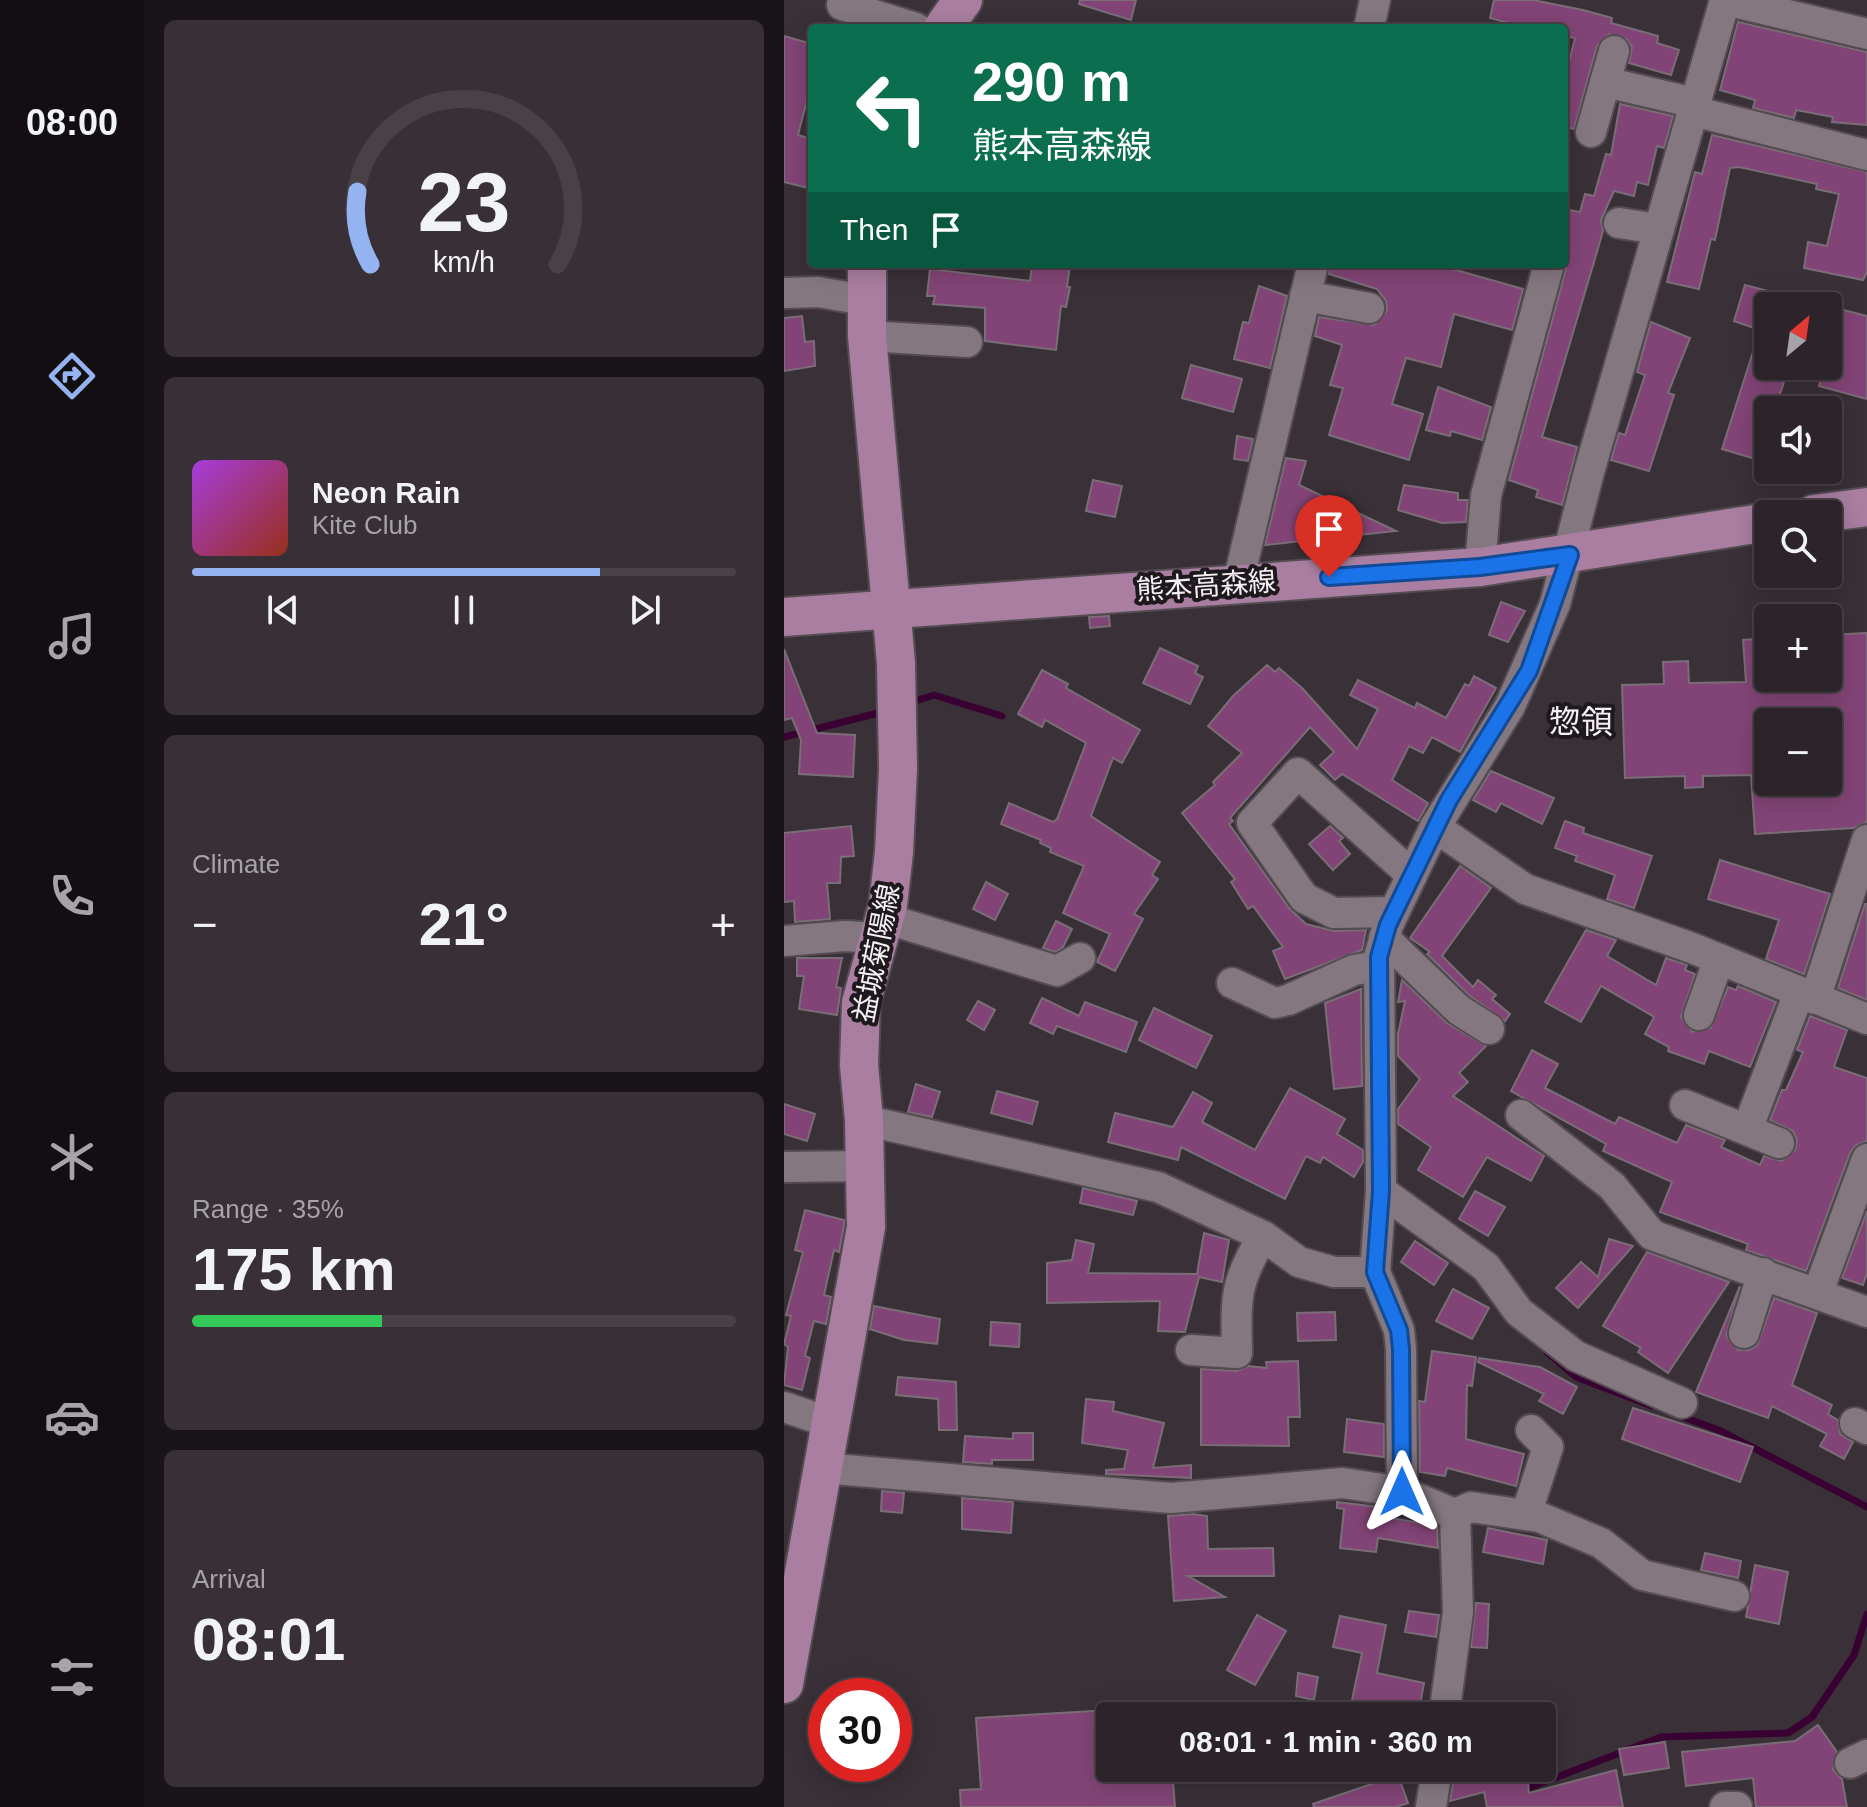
<!DOCTYPE html>
<html lang="en">
<head>
<meta charset="utf-8">
<style>
  :root { --surface:#2c242a; --page:#383036; --text:#f1f3f6; --muted:#a6a4a8; --line:#484147; --accent:#95b2f1 }
  body { margin:0; font-family:Arial,"Noto Sans JP",sans-serif; background:var(--page); color:var(--text); height:100vh; display:flex; flex-direction:column; font-size:30px; white-space:nowrap }
  * { box-sizing:border-box; margin:0 }
  p { font-size:26px; color:var(--muted) }
  .icon { flex:none; width:44px; height:44px; fill:none; stroke:currentColor; stroke-width:2; stroke-linecap:round; stroke-linejoin:round }
  .map { position:relative; flex:1; overflow:hidden }
  .details { display:flex; flex-direction:column; gap:20px; padding:20px; background:#181417; width:640px }
  .details>* { flex:none }
  .top-card { position:absolute; left:24px; top:24px; width:760px; height:244px; border-radius:8px; box-shadow:0 4px 20px #0003,0 0 0 2px var(--line); background:#0b6e4f; color:#fff; overflow:hidden }
  .needle { width:52px; rotate:29deg }
  .buttons { position:absolute; left:970px; top:292px; display:grid; gap:16px }
  .buttons a { display:grid; place-items:center; width:88px; height:88px; border-radius:8px; background:var(--surface); box-shadow:0 4px 20px #0003,0 0 0 2px var(--line); font-size:40px }
  .speed { position:absolute; left:24px; top:1678px; display:flex; gap:16px; font-size:40px; font-weight:700; text-align:center }
  .speed>* { display:grid; place-content:center; width:104px; height:104px; border-radius:50%; background:var(--surface); box-shadow:0 4px 20px #0003,0 0 0 2px var(--line); line-height:1 }
  .speed .limit { border:12px solid #d22; background:#fff; color:#111 }
  .pin { position:absolute; display:grid; place-items:center; width:68px; height:68px; color:#fff; margin:-82px -34px; border-radius:50% 50% 50% 0; rotate:-45deg; box-shadow:0 0 8px #0007 }
  .pin .icon { rotate:45deg }
  .me { position:absolute; width:88px; margin:-44px; rotate:0deg; stroke-linejoin:round; filter:drop-shadow(0 0 6px #0008) }
  .turn { display:flex; align-items:center; gap:28px; height:168px; padding:0 32px; font-size:36px }
  .turn .icon { width:104px; height:104px; stroke-width:2.5 }
  .turn b { display:block; font-size:56px; line-height:68px }
  .then { display:flex; align-items:center; height:76px; padding:0 32px; background:#0003; gap:16px; font-size:30px }
  .big { font-size:60px; font-weight:700; line-height:1.1 }
  .details .tile { flex:1; display:flex; flex-direction:column; justify-content:center; gap:12px; min-width:0; padding:0 28px; border-radius:12px; background:var(--page) }
  .details .dial { align-items:center; gap:0 }
  .dial svg { height:208px; overflow:visible; fill:none; stroke:var(--line); stroke-width:7; stroke-linecap:round; text-anchor:middle }
  .dial text { fill:var(--text); stroke:none }
  .song { display:flex; align-items:center; gap:24px }
  .cover { width:96px; height:96px; border-radius:12px; background:linear-gradient(135deg,hsl(280 70% 55%),hsl(10 70% 35%)) }
  .played { height:8px; border-radius:4px; background:linear-gradient(90deg,var(--accent) 75%,var(--line) 75%) }
  .keys { display:flex; justify-content:space-around; direction:ltr }
  .heat { display:flex; justify-content:space-between; align-items:center; font-size:44px; direction:ltr }
  .charge { height:12px; border-radius:6px; background:linear-gradient(90deg,#34c759 35%,var(--line) 0) }
  .trip { position:absolute; left:312px; top:1702px; width:460px; height:80px; border-radius:8px; background:var(--surface); box-shadow:0 4px 20px #0003,0 0 0 2px var(--line); font-weight:700; line-height:80px; text-align:center }
  main { display:flex; flex:1; min-height:0 }
  .tab-bar { display:flex; flex-direction:column; width:144px; justify-content:space-around; align-items:center; background:#120e11; color:var(--muted) }
  .tab-bar .icon { width:56px; height:56px }
  .tab-bar .active { color:var(--accent) }
  .tab-bar b { font-size:36px; color:var(--text) }
  .map>svg:first-child { display:block }
  .lines { fill:none; stroke-linecap:round; stroke-linejoin:round }
  .stream { stroke:#390032; stroke-width:7 }
  .building { fill:#824476; stroke:#7a6d77; stroke-width:2; fill-rule:evenodd }
  .minor-casing { stroke:#544c52; stroke-width:34 }
  .major-casing { stroke:#544c52; stroke-width:42 }
  .minor { stroke:#847780; stroke-width:30 }
  .major { stroke:#a97ea0; stroke-width:38 }
  .route-casing { stroke:#114b97; stroke-width:20 }
  .route { stroke:#1a73e8; stroke-width:14 }
  .labels { text-anchor:middle; stroke-width:8; stroke-linejoin:round; paint-order:stroke }
  .street-label { font-size:28px; fill:#f6eff4; stroke:#1e191d }
  .quarter-label { font-size:32px; fill:#f6eff4; stroke:#1e191d }
</style>
</head>
<body>
<main>
<nav class="tab-bar">
<b>08:00</b>
<svg class="icon active" aria-label="directions" viewBox="0 0 24 24"><path d="M12 3l9 9-9 9-9-9zM9 14v-3h6M13 9l2 2-2 2"/></svg>
<svg class="icon" aria-label="music" viewBox="0 0 24 24"><path d="M9 18V5l10-2v13"/><circle cx="6" cy="18" r="3"/><circle cx="16" cy="16" r="3"/></svg>
<svg class="icon" aria-label="phone" viewBox="0 0 24 24"><path d="M5 4h4l2 5-3 2q2 4 5 5l2-3 5 2v4C11 20 4 13 5 4z"/></svg>
<svg class="icon" aria-label="climate" viewBox="0 0 24 24"><path d="M12 3v18M4 7l16 10M4 17L20 7"/></svg>
<svg class="icon" aria-label="car" viewBox="0 0 24 24"><path d="M5 17H2v-5l4-1 3-4h7l3 4 3 1v5h-3M9 17h6M6 11h13"/><circle cx="7" cy="17" r="2"/><circle cx="17" cy="17" r="2"/></svg>
<svg class="icon" aria-label="filters" viewBox="0 0 24 24"><path d="M4 7h16M4 17h16"/><circle cx="9" cy="7" r="2"/><circle cx="15" cy="17" r="2"/></svg>
</nav>
<section class="details">
<div class="tile dial"><svg viewBox="0 0 100 80">
<path d="M14 69A42 42 0 1 1 86 69"/>
<path d="M14 69A42 42 0 0 1 9 41" stroke="#95b2f1"/>
<text x="50" y="56" font-size="32" font-weight="700">23</text>
<text x="50" y="72" font-size="11">km/h</text>
</svg></div>
<div class="tile">
<div class="song"><i class="cover"></i><div><b>Neon Rain</b><p>Kite Club</p></div></div>
<div class="played"></div>
<div class="keys"><svg class="icon" aria-label="previous" viewBox="0 0 24 24"><path d="M18 5L8 12l10 7zM5 5v14"/></svg><svg class="icon" aria-label="pause" viewBox="0 0 24 24"><path d="M8 5v14M16 5v14"/></svg><svg class="icon" aria-label="next" viewBox="0 0 24 24"><path d="M6 5l10 7-10 7zM19 5v14"/></svg></div>
</div>
<div class="tile"><p>Climate</p>
<div class="heat"><a>−</a><b class="big">21°</b><a>+</a></div>
</div>
<div class="tile"><p>Range · 35%</p><b class="big">175 km</b><div class="charge"></div></div>
<div class="tile"><p>Arrival</p><b class="big">08:01</b></div>
</section>
<div class="map">
<svg width="1083" height="1807" viewBox="0 0 1083 1807">
  <rect width="100%" height="100%" fill="#3a3038"/>
  <g class="lines">
    <!-- stream -->
    <g class="stream">
      <path d="M125,703L150,695L218,716"/>
      <path d="M0,737L102,711"/>
      <path d="M763,1352L792,1377L868,1406"/>
      <path d="M894,1415L937,1431L1083,1507"/>
      <path d="M737,1791L877,1737L1004,1733L1028,1717L1070,1655L1083,1614"/>
    </g>
  </g>
  <!-- building -->
  <g class="building">
    <path d="M296,0H352L347,20L295,4Z"/>
    <path d="M710,0H749L799,10L828,18L827,23L874,36L873,43L895,50L887,75L845,63L848,47L843,39L825,34L813,46L790,129L780,126V82L791,38L780,36V28H744L706,18Z"/>
    <path d="M954,22L1083,52V125L1048,122L1049,117L1012,110L1010,118L969,108L971,100L936,90Z"/>
    <path d="M0,36L28,44V81L14,135L28,139V189L0,182Z"/>
    <path d="M836,104L889,116L880,148L873,146L864,185L853,182L850,196L830,191L817,220L819,231L810,262L758,437L793,447L778,505L752,497L754,490L725,480L782,269L780,209L796,212L801,194L810,196L822,154L827,155Z"/>
    <path d="M928,135L1083,172V272L1079,280L1020,268L1024,242L1043,246L1055,194L1032,189L1033,184L955,167L946,168L931,240L927,239L915,289L883,282L911,172L918,174Z"/>
    <path d="M248,264H286L283,287H286L282,307L277,306L272,350L201,341V308L149,304L151,296H143L146,269L246,281Z"/>
    <path d="M546,264H651L739,289L728,330L670,314L657,367L622,358L608,404L639,414L625,460L545,435L559,388L546,385L558,345L531,336L535,317L590,325L603,311L602,301L593,289L545,274Z"/>
    <path d="M961,285L984,291V366H1005L991,410H984V431L975,460L938,449L976,330L950,321Z"/>
    <path d="M475,286L503,296L486,368L450,359L459,322L465,323Z"/>
    <path d="M1044,306L1083,316V399L1035,386L1040,366H1044Z"/>
    <path d="M18,316L21,342L30,341L31,366L0,371V318Z"/>
    <path d="M867,322L906,338L884,393L890,395L865,471L827,460L835,433L841,435L861,375L853,372Z"/>
    <path d="M407,365L458,379L449,412L398,398Z"/>
    <path d="M654,387L707,407L698,440L667,431L666,436L642,430Z"/>
    <path d="M453,436L469,439L464,461L450,459Z"/>
    <path d="M502,458L522,461L515,485L612,531L481,545Z"/>
    <path d="M309,480L338,486L331,517L302,511Z"/>
    <path d="M620,485L674,493V500H684L682,522L658,523L614,510Z"/>
    <path d="M717,602L741,611L724,642L705,635Z"/>
    <path d="M325,616L326,626L306,628L305,617Z"/>
    <path d="M1083,633V822L1070,828L971,834L967,775L919,776V787L901,788V776L841,778L838,685L880,684L879,662L904,661L905,683L962,682L959,640L984,638V678H1044V635ZM984,722H1044V782H984Z"/>
    <path d="M376,648L414,666L411,673L419,677L406,704L359,683Z"/>
    <path d="M0,649L33,733L71,735L69,777L15,774L17,740L8,718L0,720Z"/>
    <path d="M483,665L491,672L495,668L518,688L573,749L594,709L566,695L574,680L631,708L633,703L662,718L681,684L685,686L690,676L712,688L676,752L648,737L639,753L625,746L608,780L644,803L634,821L558,774L551,780L536,765L550,752L526,727L446,818L449,821L445,824L505,908L522,924L550,931L582,930L578,950L501,979L489,951L499,947L469,906L464,909L447,882L451,879L398,813L431,785L429,782L458,753L424,726L449,696Z"/>
    <path d="M258,670L284,684L282,688L356,730L338,763L329,758L307,816L376,862L368,875L374,879L350,914L359,919L331,971L313,962L326,934L279,913L300,866L266,852L267,848L256,843L257,840L217,824L225,803L269,822L273,819L302,743L261,720L258,727L234,714Z"/>
    <path d="M707,771L770,798L758,824L717,803L712,812L689,800Z"/>
    <path d="M781,821L800,828L799,833L868,856L850,908L823,899L831,875L791,861L793,856L771,848Z"/>
    <path d="M67,826L70,856L57,857L56,883H43L46,919L11,922L10,901L0,902V833Z"/>
    <path d="M546,826L559,838L555,841L566,854L549,870L525,844Z"/>
    <path d="M936,860L1046,894L1020,974L982,959L995,920L924,899Z"/>
    <path d="M676,866L707,888L658,956L689,987L694,980L712,995L708,999L726,1014L721,1021L686,996L643,954L646,952L626,938Z"/>
    <path d="M202,882L224,894L211,920L189,909Z"/>
    <path d="M1081,904H1083V1000L1054,988Z"/>
    <path d="M272,921L288,929L279,947L271,952L259,948Z"/>
    <path d="M802,930L832,940L823,956L872,985L882,958L903,965L901,970L911,974L897,1017L908,1032L927,1028L944,987L952,990L954,986L992,1002L966,1067L925,1051L920,1064L884,1051L885,1047L861,1034L870,1017L817,986L797,1022L761,1002Z"/>
    <path d="M13,958H58L52,987L57,988L53,1015L15,1009L20,976H13Z"/>
    <path d="M618,980L663,1023L702,1046L675,1073L684,1082L669,1096L760,1156L747,1181L703,1157L679,1197L634,1170L647,1147L614,1124V1109L636,1079L614,1056V1034L621,1001L614,1002Z"/>
    <path d="M577,989L578,1086L550,1089L541,1003Z"/>
    <path d="M258,998L295,1016L301,1002L353,1022L342,1052L273,1026L269,1034L246,1023Z"/>
    <path d="M194,1001L211,1010L200,1030L183,1020Z"/>
    <path d="M370,1008L428,1036L412,1068L355,1040Z"/>
    <path d="M1026,1016L1063,1030L1050,1067L1083,1078V1141L1072,1145L1066,1153L1022,1271L962,1250L964,1244L876,1212L888,1182L819,1151L822,1144L727,1091L748,1050L774,1064L761,1088L831,1124L835,1117L893,1143L902,1125L941,1140L937,1147L976,1165L980,1156L998,1161L1011,1150L1013,1140L1009,1131L986,1120L998,1090H1002L1019,1052L1013,1050Z"/>
    <path d="M132,1084L156,1092L148,1117L124,1112Z"/>
    <path d="M506,1088L561,1119L553,1134L579,1150V1162L570,1177L539,1157L536,1163L522,1156L501,1199L397,1147L394,1160L324,1142L331,1113L389,1127L409,1092L428,1103L418,1122L471,1150Z"/>
    <path d="M213,1091L254,1102L248,1124L207,1113Z"/>
    <path d="M0,1104L31,1114L23,1141L0,1134Z"/>
    <path d="M299,1188L353,1201L349,1215L296,1203Z"/>
    <path d="M691,1191L721,1207L704,1236L675,1219Z"/>
    <path d="M21,1210L60,1220V1225L55,1252L50,1250L40,1295L47,1297L42,1324L30,1321L21,1356L26,1358L18,1390L0,1385L4,1347L0,1344L7,1316L2,1315L19,1252L11,1250Z"/>
    <path d="M1083,1211V1273L1079,1285L1058,1278Z"/>
    <path d="M420,1233L445,1240L438,1282L415,1277L401,1332L374,1331L376,1301L263,1303V1263L288,1260L292,1240L310,1244L304,1273L413,1274Z"/>
    <path d="M825,1239L849,1246L794,1308L772,1288L797,1262L814,1277Z"/>
    <path d="M631,1241L664,1263L650,1285L617,1262Z"/>
    <path d="M863,1252L945,1282L884,1373L854,1352L857,1348L819,1326Z"/>
    <path d="M956,1286L942,1336L954,1350H965L973,1346L990,1298L1033,1313L1008,1385L1048,1405L1044,1414L1054,1420L1056,1434L1069,1442L1060,1459L1036,1446L1043,1434L988,1406L984,1418L912,1392Z"/>
    <path d="M669,1289L705,1308L688,1339L652,1321Z"/>
    <path d="M90,1306L156,1319L153,1344L120,1340L86,1329Z"/>
    <path d="M551,1312L552,1340L514,1341L513,1313Z"/>
    <path d="M207,1322L236,1324L235,1347L206,1345Z"/>
    <path d="M648,1351L692,1357L688,1386L683,1385L682,1439L740,1454L732,1486L663,1468L661,1476L636,1472L635,1401L641,1402Z"/>
    <path d="M695,1358L756,1367L793,1387L779,1414L755,1401L760,1394L694,1362Z"/>
    <path d="M514,1361L516,1417H504L505,1446L417,1445V1369L453,1371L464,1366L483,1368L482,1362Z"/>
    <path d="M114,1377L172,1382L173,1430H155L154,1399L112,1395Z"/>
    <path d="M302,1399L330,1402L329,1411L380,1423L369,1468L407,1465V1478L322,1474V1470L340,1469L344,1450L298,1443Z"/>
    <path d="M849,1408L969,1447L956,1482L838,1439Z"/>
    <path d="M563,1419L600,1424V1457L560,1452Z"/>
    <path d="M229,1433H249V1460H208V1464L179,1462L181,1436L229,1439Z"/>
    <path d="M98,1491L120,1493L118,1513L97,1511Z"/>
    <path d="M178,1498L229,1502L227,1533L178,1529Z"/>
    <path d="M553,1502L602,1508V1517L653,1526L654,1548L594,1538L592,1552L556,1548L560,1509L553,1508Z"/>
    <path d="M409,1514L423,1516L424,1549L489,1548L490,1576H404L441,1597L390,1601L384,1516Z"/>
    <path d="M704,1528L763,1540L759,1564L699,1552Z"/>
    <path d="M921,1553L957,1561L954,1578L917,1570Z"/>
    <path d="M971,1565L1004,1572L995,1624L962,1617Z"/>
    <path d="M692,1603L705,1604L703,1648L687,1647Z"/>
    <path d="M625,1611L655,1615L652,1637L621,1632Z"/>
    <path d="M473,1615L502,1631L471,1685L443,1670Z"/>
    <path d="M556,1616L602,1625L593,1673L640,1683L634,1716L567,1705L578,1653L549,1647Z"/>
    <path d="M514,1673L534,1677L530,1700L512,1696Z"/>
    <path d="M326,1710V1768H388L391,1807H177L176,1790L197,1789L192,1718Z"/>
    <path d="M1034,1725L1053,1752L1049,1770L1058,1779L1063,1807H972L969,1778L902,1786L898,1752L1011,1741Z"/>
    <path d="M881,1742L885,1768L840,1775L835,1749Z"/>
    <path d="M688,1768H743L745,1793L832,1770L839,1807H703L700,1792L666,1801L670,1779L688,1774Z"/>
    <path d="M614,1775L624,1803L612,1807H530L529,1804Z"/>
  </g>
  <g class="lines">
    <!-- minor casing -->
    <g class="minor-casing">
      <g id="minor">
        <path d="M941,0L1083,34"/>
        <path d="M58,5L132,28"/>
        <path d="M585,28L591,0"/>
        <path d="M821,82L911,103"/>
        <path d="M909,111L1083,155"/>
        <path d="M807,132L830,51"/>
        <path d="M835,223L875,229"/>
        <path d="M0,293L34,292L81,300"/>
        <path d="M521,296L585,308"/>
        <path d="M83,336L183,342"/>
        <path d="M696,567L702,495L765,264"/>
        <path d="M454,583L529,264"/>
        <path d="M651,827L741,889L908,948L1083,1019"/>
        <path d="M610,912L550,913L520,898L468,823L514,773L628,875"/>
        <path d="M100,918L273,971L296,958"/>
        <path d="M600,938L675,1010L705,1029"/>
        <path d="M0,941L61,936L95,938"/>
        <path d="M448,983L491,1003L504,1000L570,970L595,966"/>
        <path d="M1031,999L1083,840"/>
        <path d="M915,1015L935,959"/>
        <path d="M901,1105L963,1130"/>
        <path d="M737,1115L828,1186L868,1235L1083,1312"/>
        <path d="M80,1120L374,1187L479,1236L515,1262L550,1272H591"/>
        <path d="M995,1143L963,1130L1015,993"/>
        <path d="M0,1167L80,1166"/>
        <path d="M597,1191L702,1267L735,1312L792,1356L898,1403"/>
        <path d="M1034,1292L1083,1159"/>
        <path d="M960,1333L979,1273"/>
        <path d="M407,1350L453,1353C452,1298 450,1284 479,1236"/>
        <path d="M0,1407L47,1423"/>
        <path d="M1071,1423L1083,1429"/>
        <path d="M39,1468L387,1498L559,1483L618,1492L671,1514L674,1612L660,1716"/>
        <path d="M618,1492L617,1349L615,1330L591,1272L597,1191L595,957L604,925L651,827L726,706L771,604L805,472L941,0"/>
        <path d="M671,1514L687,1507L755,1517L817,1543L858,1575L950,1596"/>
        <path d="M742,1515L764,1447L747,1430"/>
        <path d="M1066,1763L1083,1755"/>
        <path d="M647,1807L653,1768"/>
        <path d="M941,1807H953"/>
      </g>
    </g>
    <!-- major casing -->
    <g class="major-casing">
      <g id="major">
        <path d="M159,28L179,0"/>
        <path d="M1030,514L1083,507"/>
        <path d="M0,617L696,567L984,522"/>
        <path d="M0,1684L82,1227L80,1120L75,1065L77,1003L104,905L110,852L114,769L112,663L83,336V264"/>
      </g>
    </g>
    <!-- minor -->
    <use href="#minor" class="minor"/>
    <!-- major -->
    <use href="#major" class="major"/>
  </g>
  <g class="lines">
    <!-- route casing -->
    <g class="route-casing">
      <path id="route" d="M545,577L696,567L786,555L745,671L665,800L604,925L595,957L597,1191L591,1272L615,1330L617,1349L618,1492"/>
    </g>
    <!-- route -->
    <use href="#route" class="route"/>
  </g>
  <g class="labels">
    <!-- street labels -->
    <g class="street-label">
      <text transform="translate(422 585) rotate(-4)" y="10">熊本高森線</text>
      <text transform="translate(92 953) rotate(-79)" y="10">益城菊陽線</text>
    </g>
    <!-- quarter labels -->
    <g class="quarter-label">
      <text x="797" y="733">惣領</text>
    </g>
  </g>
</svg>
<div class="buttons">
<a><svg class="needle" viewBox="-14 -14 28 28"><path d="M0-13l5 13h-10z" fill="#e53935"/><path d="M0 13l5-13h-10z" fill="#a6a4a8"/></svg></a>
<a><svg class="icon" aria-label="sound" viewBox="0 0 24 24"><path d="M4 9h4l5-4v14l-5-4H4zM17 9q2 3 0 6"/></svg></a>
<a><svg class="icon" aria-label="search" viewBox="0 0 24 24"><circle cx="10" cy="10" r="6"/><path d="M15 15l6 6"/></svg></a>
<a>+</a>
<a>−</a>
</div>
<div class="speed"><div class="limit">30</div></div>
<div class="pin" style="left:545px;top:577px;background:#d93025"><svg class="icon" aria-label="arrive" viewBox="0 0 24 24"><path d="M6 21V4h12l-3 4 3 4H6"/></svg></div>
<svg class="me" style="left:618px;top:1492px" viewBox="-20 -20 40 40"><path d="M0-17L14 15 0 8-14 15z" fill="#1a73e8" stroke="#fff" stroke-width="4"/></svg>
<div class="trip">08:01 · 1 min · 360 m</div>
<div class="top-card">
<div class="turn"><svg class="icon" aria-label="left" viewBox="0 0 24 24"><path d="M17 20v-9H6M10 6l-5 5 5 5"/></svg><div><b>290 m</b>熊本高森線</div></div>
<div class="then">Then<svg class="icon" aria-label="arrive" viewBox="0 0 24 24"><path d="M6 21V4h12l-3 4 3 4H6"/></svg></div>
</div>
</div>
</main>
</body>
</html>
